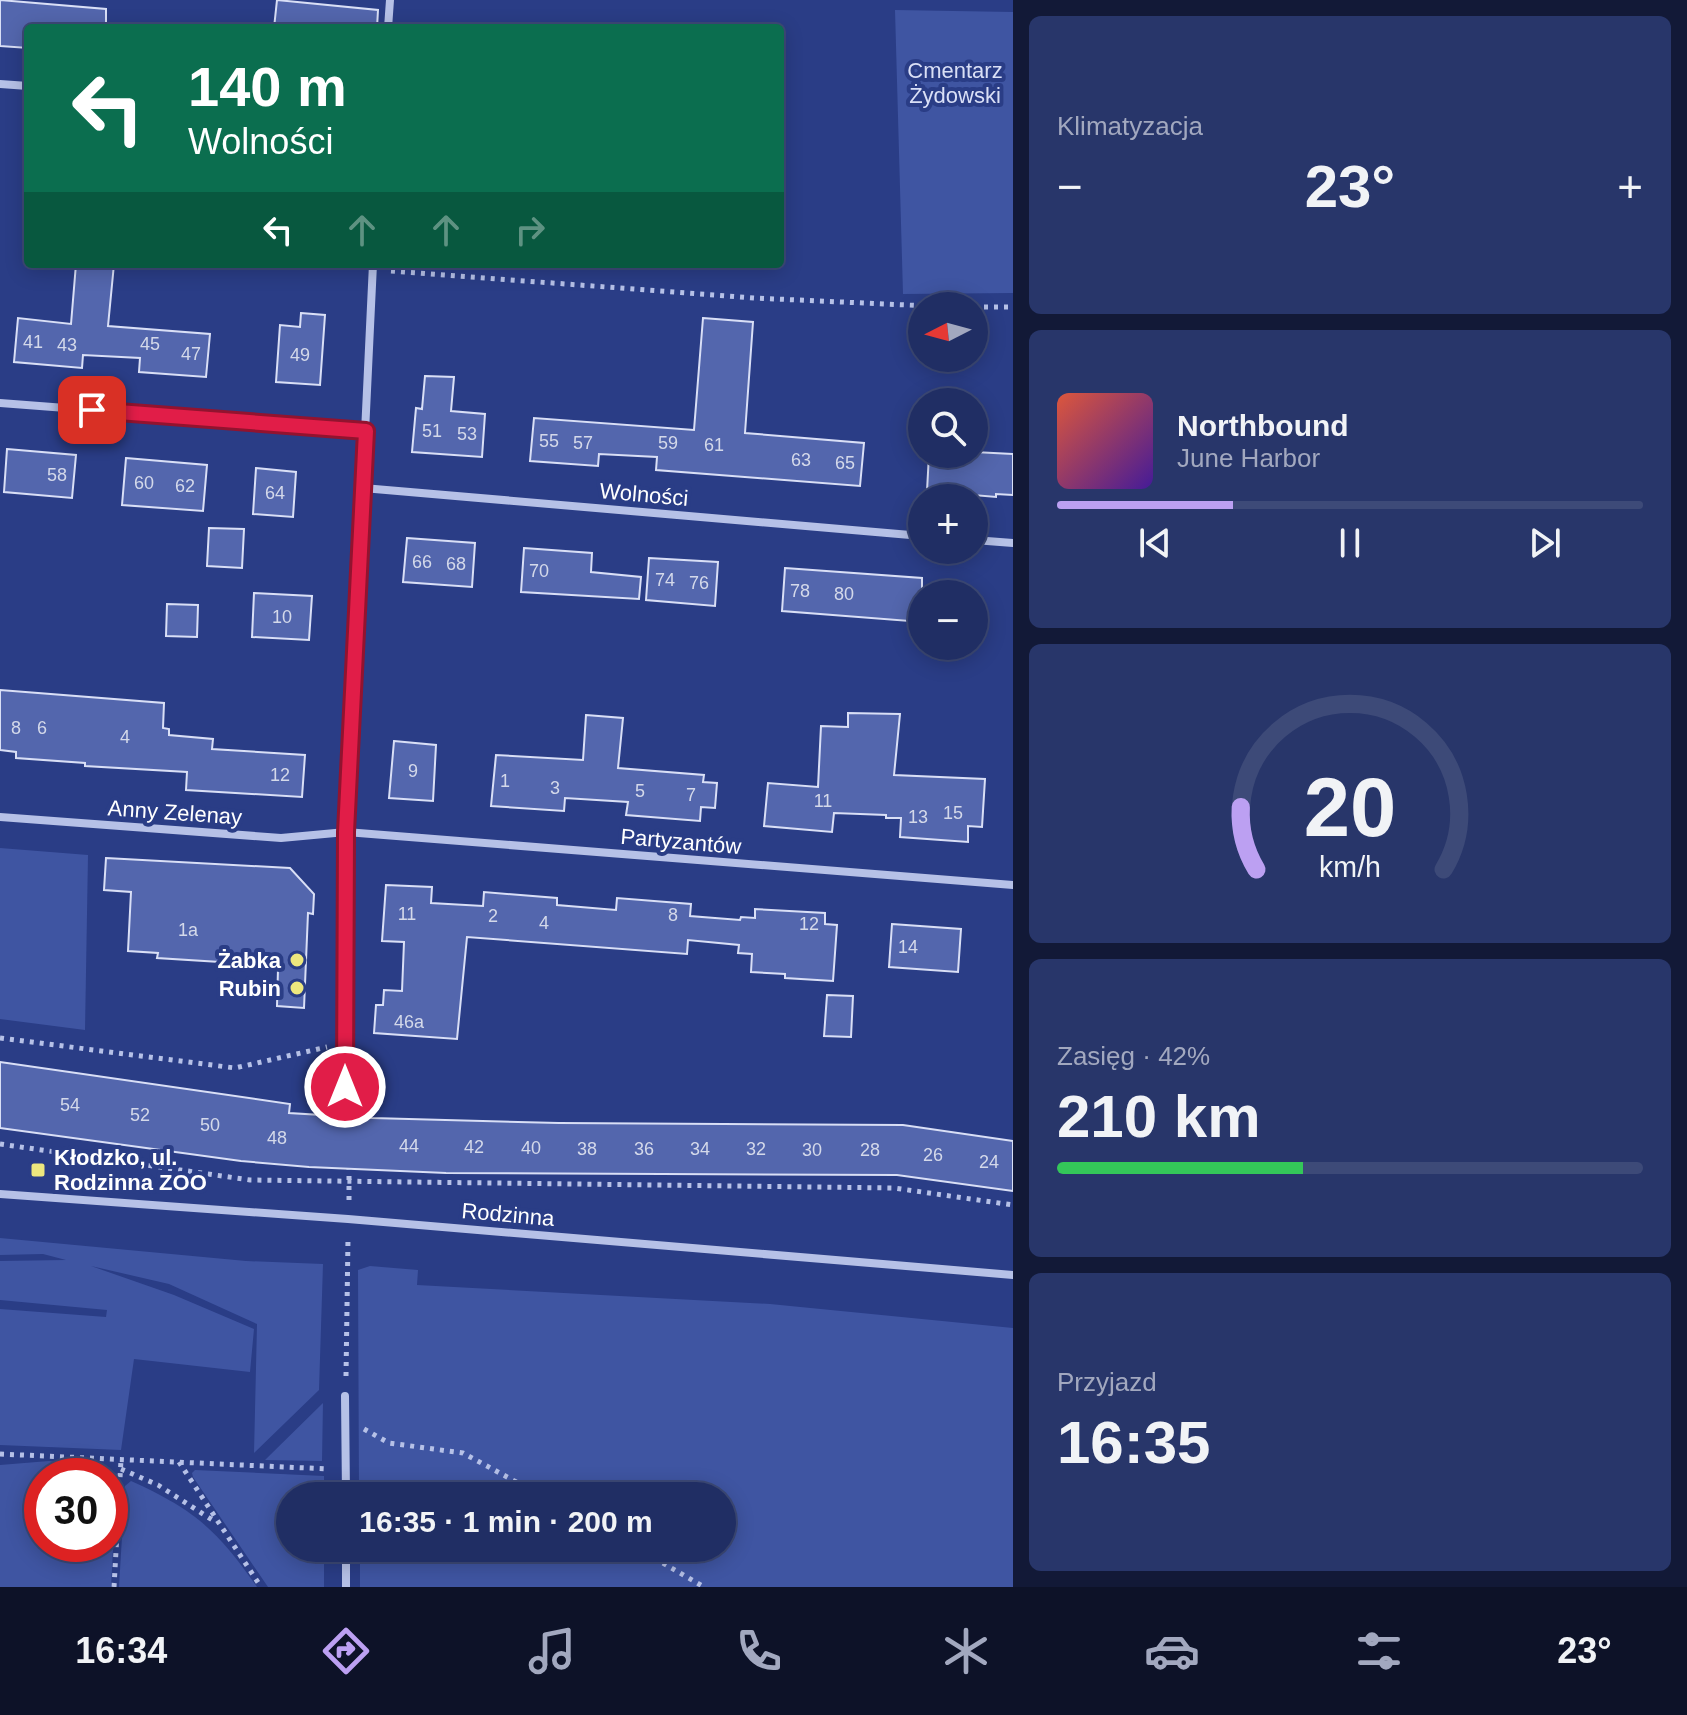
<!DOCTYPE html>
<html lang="pl">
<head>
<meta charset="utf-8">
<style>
  :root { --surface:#202e64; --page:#28366a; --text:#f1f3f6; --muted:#a2a8bf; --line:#3d4a78; --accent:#bca0f2 }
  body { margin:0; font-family:Helvetica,sans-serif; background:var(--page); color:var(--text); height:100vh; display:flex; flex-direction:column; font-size:30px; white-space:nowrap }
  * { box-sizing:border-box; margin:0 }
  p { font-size:26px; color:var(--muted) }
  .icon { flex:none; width:44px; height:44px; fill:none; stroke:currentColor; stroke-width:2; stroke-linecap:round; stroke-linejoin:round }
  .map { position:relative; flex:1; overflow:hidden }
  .panel { display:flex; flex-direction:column; gap:16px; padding:16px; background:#121937; width:674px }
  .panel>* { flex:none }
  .guide { position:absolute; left:24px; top:24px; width:760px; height:244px; border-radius:8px; box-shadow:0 4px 20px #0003,0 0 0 2px var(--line); background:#0b6e4f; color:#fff; overflow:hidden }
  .needle { width:52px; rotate:264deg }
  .buttons { position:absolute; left:908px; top:292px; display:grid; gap:16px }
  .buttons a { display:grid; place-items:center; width:80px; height:80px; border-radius:50%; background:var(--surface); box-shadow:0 4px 20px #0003,0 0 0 2px var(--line); font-size:40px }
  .speed { position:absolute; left:24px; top:1458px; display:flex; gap:16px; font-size:40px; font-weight:700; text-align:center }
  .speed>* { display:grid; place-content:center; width:104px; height:104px; border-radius:50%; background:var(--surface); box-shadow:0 4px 20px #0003,0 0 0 2px var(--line); line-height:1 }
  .speed .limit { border:12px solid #d22; background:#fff; color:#111 }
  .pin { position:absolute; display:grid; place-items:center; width:68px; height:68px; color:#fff; margin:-34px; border-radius:16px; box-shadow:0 4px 12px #0006 }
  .me { position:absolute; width:88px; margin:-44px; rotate:0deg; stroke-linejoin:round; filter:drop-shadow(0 0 6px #0008) }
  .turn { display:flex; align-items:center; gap:28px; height:168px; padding:0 32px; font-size:36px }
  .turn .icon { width:104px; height:104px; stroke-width:2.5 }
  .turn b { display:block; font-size:56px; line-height:68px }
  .lanes { display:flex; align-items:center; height:76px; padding:0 32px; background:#0003; justify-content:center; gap:40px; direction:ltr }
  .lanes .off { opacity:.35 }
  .big { font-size:60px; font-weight:600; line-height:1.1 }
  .panel .tile { flex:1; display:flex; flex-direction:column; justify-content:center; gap:12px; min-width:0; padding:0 28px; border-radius:12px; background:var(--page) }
  .panel .dial { align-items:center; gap:0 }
  .dial svg { height:208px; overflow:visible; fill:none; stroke:var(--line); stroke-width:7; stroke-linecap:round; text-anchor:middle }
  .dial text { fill:var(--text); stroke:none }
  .song { display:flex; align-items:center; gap:24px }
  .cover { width:96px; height:96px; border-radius:12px; background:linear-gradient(135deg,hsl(10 70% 55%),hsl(260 70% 35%)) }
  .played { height:8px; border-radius:4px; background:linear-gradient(90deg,var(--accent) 30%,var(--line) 30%) }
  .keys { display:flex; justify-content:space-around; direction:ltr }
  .heat { display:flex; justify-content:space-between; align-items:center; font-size:44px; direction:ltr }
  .charge { height:12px; border-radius:6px; background:linear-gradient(90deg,#34c759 42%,var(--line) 0) }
  .trip { position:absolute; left:276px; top:1482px; width:460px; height:80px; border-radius:40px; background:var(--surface); box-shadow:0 4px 20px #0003,0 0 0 2px var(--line); font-weight:600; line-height:80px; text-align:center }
  .dock { display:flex; height:128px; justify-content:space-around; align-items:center; background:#0d1228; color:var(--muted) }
  .dock .icon { width:56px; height:56px }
  .dock .on { color:var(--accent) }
  .dock b { font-size:36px; color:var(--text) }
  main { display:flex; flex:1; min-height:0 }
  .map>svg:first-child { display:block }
  .green { fill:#3f55a2; fill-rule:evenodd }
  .building { fill:#5366ad; stroke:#d9dff6; stroke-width:2 }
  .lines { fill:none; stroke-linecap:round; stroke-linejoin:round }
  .path { stroke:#b6c1e7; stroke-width:5; stroke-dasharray:4 6; stroke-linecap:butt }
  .minor { stroke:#b6c1e7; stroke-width:8 }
  .route-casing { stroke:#92132f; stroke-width:20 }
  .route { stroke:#e11d48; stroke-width:14 }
  .poi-dot { fill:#ede77e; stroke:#2a3d86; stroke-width:3 }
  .labels { text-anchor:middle; stroke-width:8; stroke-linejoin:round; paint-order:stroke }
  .number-label { font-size:18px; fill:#d4d9ea }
  .park-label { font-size:22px; fill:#d9dff6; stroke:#2a3d86 }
  .street-label { font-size:22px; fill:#fff; stroke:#2a3d86 }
  .poi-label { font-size:22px; font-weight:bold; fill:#fff; stroke:#2a3d86; text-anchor:end }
</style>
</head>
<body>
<main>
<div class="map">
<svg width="1013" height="1587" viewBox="0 0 1013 1587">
  <rect width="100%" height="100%" fill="#2a3d86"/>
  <!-- green -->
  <g class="green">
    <path d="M895,10L1013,12V293L903,294Z"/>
    <path d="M0,848L88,855L85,1030L0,1019Z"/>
    <path d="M0,1238L246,1261L323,1264L319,1390L254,1453L257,1324L169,1284L91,1266L174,1295L254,1329L250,1372L134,1359L121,1450L0,1445V1309L106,1317L107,1310L0,1300V1261L66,1260L43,1254L0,1255Z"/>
    <path d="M370,1266L418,1270L417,1285L770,1304L1013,1328V1587H360V1548H722V1496H359L358,1270Z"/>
    <path d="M323,1402L322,1461L265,1460L323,1403Z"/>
    <path d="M49,1461L93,1467L117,1474L111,1587H0V1465ZM110,1476V1544H42V1476Z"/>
    <path d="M195,1470L324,1476V1496H290V1548H324V1587H268L193,1477L192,1473Z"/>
    <path d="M131,1481C195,1510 217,1530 257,1587H119L125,1486Z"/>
  </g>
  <!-- building -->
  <g class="building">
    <path d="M0,0L106,9V28H28V48L0,46Z"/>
    <path d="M277,0L378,10L377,28H274Z"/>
    <path d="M76,264H114L108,326L210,334L206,377L139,372L140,358L83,355L82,368L14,362L18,318L71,324Z"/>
    <path d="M301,313L325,315L320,385L276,382L280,325L300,327Z"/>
    <path d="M703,318L753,322L745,433L864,443L860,486L656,470L657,457L599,454L598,466L530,461L534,418L694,430Z"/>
    <path d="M425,376L454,377L451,411L485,414L482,457L412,452L416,408L422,409Z"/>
    <path d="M7,449L76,455L72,498L4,492Z"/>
    <path d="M974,452L1013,454V495L996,494V497L927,491L929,454H974Z"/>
    <path d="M126,458L207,465L203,511L122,505Z"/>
    <path d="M256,468L296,472L293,517L253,514Z"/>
    <path d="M209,528L244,529L242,568L207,566Z"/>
    <path d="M407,538L475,543L472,587L403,582Z"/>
    <path d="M524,548L592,553L591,572L641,577L639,599L521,592Z"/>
    <path d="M649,558L718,562L715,606L646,600Z"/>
    <path d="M785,568L922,578V622L782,611Z"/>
    <path d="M254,593L312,596L309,640L252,637Z"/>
    <path d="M167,604L198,605L197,637L166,636Z"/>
    <path d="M0,690L164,703L163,728L169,729V735L213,739L212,749L305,755L302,797L186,790L187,772L85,766V763L16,758V752L0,750Z"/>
    <path d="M848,713L900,714L894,775L985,779L982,827L968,826V842L900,837L901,818H886V815L834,813L832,832L764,826L768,783L818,787L821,726L848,727Z"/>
    <path d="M586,715L623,718L618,768L704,775L703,782L717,783L715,808L701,807L700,821L626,815L628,802L565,798L564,811L491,806L496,755L583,760Z"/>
    <path d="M394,741L436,745L433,801L389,798Z"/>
    <path d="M106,858L290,868L314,894L313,914L308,913L304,1008L277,1006L278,969L266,968V965L157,958L158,953L128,951L131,892L104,890Z"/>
    <path d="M386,885L432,887L431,903L483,906L484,892L557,898V905L616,910L617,898L691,904L690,916L740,920L741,917L755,918V909L825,913V924L837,925L833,981L785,978V974L751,972L752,954L738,953L739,945L688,940L687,954L467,937L457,1039L374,1033L376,1005H383L384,990L402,991L404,942L382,941Z"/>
    <path d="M892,924L961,929L958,972L889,967Z"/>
    <path d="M827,995L853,996L851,1037L824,1036Z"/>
    <path d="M0,1062L290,1104L289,1113L372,1118L559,1123L903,1125L1013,1141V1191L897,1175L446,1173L309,1167L241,1161L0,1128Z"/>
  </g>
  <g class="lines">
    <!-- path -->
    <g class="path">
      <path d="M391,271L754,298L929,306"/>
      <path d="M974,307H1013"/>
      <path d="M0,1038L235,1068L327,1047"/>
      <path d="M0,1144L250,1180L894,1188L1013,1205"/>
      <path d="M349,1200V1169"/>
      <path d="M346,1376L348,1238"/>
      <path d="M364,1429L389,1443L463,1453L542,1496"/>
      <path d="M0,1454L329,1469"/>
      <path d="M179,1462L261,1587"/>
      <path d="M121,1469L158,1485L214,1521"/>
      <path d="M637,1548L704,1587"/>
      <path d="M114,1587L121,1460"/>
    </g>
    <!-- minor -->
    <g class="minor">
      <path d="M388,28L390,0"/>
      <path d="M0,84L28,86"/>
      <path d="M0,403L366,431"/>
      <path d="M363,488L922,536"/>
      <path d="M974,540L1013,543"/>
      <path d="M0,817L281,838L346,832L1013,885"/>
      <path d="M345,1087L346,832L373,264"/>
      <path d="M0,1194L348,1219L1013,1275"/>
      <path d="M345,1396L346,1496"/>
      <path d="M346,1548V1587"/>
    </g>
  </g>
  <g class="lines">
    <!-- route casing -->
    <g class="route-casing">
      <path id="route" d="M92,410L366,431L346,832L345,1087"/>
    </g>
    <!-- route -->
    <use href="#route" class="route"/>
  </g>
  <!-- markers -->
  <g class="poi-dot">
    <circle cx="297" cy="960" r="8"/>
    <circle cx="297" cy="988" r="8"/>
    <rect x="30" y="1162" width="16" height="16" rx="4"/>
  </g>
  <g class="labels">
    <!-- number labels -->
    <g class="number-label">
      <text x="33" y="348">41</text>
      <text x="150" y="350">45</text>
      <text x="67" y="351">43</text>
      <text x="191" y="360">47</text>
      <text x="300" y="361">49</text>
      <text x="432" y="437">51</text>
      <text x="467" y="440">53</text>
      <text x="549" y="447">55</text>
      <text x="583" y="449">57</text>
      <text x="668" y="449">59</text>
      <text x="714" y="451">61</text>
      <text x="801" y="466">63</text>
      <text x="845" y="469">65</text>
      <text x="57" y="481">58</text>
      <text x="144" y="489">60</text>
      <text x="185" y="492">62</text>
      <text x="275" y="499">64</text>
      <text x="422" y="568">66</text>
      <text x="456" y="570">68</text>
      <text x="539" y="577">70</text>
      <text x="665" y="586">74</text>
      <text x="699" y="589">76</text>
      <text x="800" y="597">78</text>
      <text x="844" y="600">80</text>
      <text x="282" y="623">10</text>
      <text x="16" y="734">8</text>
      <text x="42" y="734">6</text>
      <text x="125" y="743">4</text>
      <text x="413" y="777">9</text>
      <text x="280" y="781">12</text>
      <text x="505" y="787">1</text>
      <text x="555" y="794">3</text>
      <text x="640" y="797">5</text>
      <text x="691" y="801">7</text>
      <text x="823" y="807">11</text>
      <text x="953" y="819">15</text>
      <text x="918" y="823">13</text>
      <text x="407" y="920">11</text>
      <text x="673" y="921">8</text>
      <text x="493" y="922">2</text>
      <text x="544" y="929">4</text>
      <text x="809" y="930">12</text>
      <text x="188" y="936">1a</text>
      <text x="908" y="953">14</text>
      <text x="409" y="1028">46a</text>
      <text x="70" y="1111">54</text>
      <text x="140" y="1121">52</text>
      <text x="210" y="1131">50</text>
      <text x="277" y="1144">48</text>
      <text x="409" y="1152">44</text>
      <text x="474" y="1153">42</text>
      <text x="531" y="1154">40</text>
      <text x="587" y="1155">38</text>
      <text x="644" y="1155">36</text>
      <text x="700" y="1155">34</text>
      <text x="756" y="1155">32</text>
      <text x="812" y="1156">30</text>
      <text x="870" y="1156">28</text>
      <text x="933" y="1161">26</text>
      <text x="989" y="1168">24</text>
    </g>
    <!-- park labels -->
    <g class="park-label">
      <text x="955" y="78">Cmentarz<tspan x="955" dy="25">Żydowski</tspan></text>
    </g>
    <!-- street labels -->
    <g class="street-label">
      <text transform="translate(644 494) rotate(5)" y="8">Wolności</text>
      <text transform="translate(175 812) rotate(4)" y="8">Anny Zelenay</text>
      <text transform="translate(681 841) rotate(5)" y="8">Partyzantów</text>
      <text transform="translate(508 1214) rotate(5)" y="8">Rodzinna</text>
    </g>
    <!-- poi labels -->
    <g class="poi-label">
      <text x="281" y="968">Żabka</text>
      <text x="281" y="996">Rubin</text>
      <text x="54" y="1165" text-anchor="start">Kłodzko, ul.<tspan x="54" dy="25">Rodzinna ZOO</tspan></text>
    </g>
  </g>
</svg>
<div class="buttons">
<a><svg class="needle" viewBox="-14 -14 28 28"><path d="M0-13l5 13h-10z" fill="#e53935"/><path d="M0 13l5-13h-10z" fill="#a2a8bf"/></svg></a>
<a><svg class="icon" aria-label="search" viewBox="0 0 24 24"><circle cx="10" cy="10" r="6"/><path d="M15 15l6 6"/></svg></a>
<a>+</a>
<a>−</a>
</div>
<div class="speed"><div class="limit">30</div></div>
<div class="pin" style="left:92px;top:410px;background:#d93025"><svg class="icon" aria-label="arrive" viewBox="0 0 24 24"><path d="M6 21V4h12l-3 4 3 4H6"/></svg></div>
<svg class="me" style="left:345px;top:1087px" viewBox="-20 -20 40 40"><circle r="17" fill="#e11d48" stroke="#fff" stroke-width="3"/><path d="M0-11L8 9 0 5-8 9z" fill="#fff"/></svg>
<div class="trip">16:35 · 1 min · 200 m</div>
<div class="guide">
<div class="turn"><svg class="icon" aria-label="left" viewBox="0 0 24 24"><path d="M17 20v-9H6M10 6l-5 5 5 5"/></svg><div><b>140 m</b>Wolności</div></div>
<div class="lanes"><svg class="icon" aria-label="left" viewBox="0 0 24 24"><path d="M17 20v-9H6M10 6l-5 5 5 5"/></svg><svg class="icon off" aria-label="ahead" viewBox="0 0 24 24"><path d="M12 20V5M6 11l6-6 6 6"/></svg><svg class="icon off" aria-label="ahead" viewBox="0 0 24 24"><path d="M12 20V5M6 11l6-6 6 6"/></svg><svg class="icon off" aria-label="right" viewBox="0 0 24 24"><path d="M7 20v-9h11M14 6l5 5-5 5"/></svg></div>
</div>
</div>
<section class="panel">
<div class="tile"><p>Klimatyzacja</p>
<div class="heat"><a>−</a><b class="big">23°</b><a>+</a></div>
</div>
<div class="tile">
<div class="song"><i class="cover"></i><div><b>Northbound</b><p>June Harbor</p></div></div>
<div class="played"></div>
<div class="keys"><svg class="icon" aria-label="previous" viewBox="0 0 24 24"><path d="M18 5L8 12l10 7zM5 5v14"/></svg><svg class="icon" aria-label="pause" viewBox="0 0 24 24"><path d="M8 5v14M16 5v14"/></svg><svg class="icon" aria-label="next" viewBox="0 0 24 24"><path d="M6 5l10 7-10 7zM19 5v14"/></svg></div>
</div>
<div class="tile dial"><svg viewBox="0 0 100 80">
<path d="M14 69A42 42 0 1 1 86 69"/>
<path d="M14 69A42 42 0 0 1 8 45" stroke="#bca0f2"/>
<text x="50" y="56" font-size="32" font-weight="700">20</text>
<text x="50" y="72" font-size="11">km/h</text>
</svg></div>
<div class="tile"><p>Zasięg · 42%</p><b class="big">210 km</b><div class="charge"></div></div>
<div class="tile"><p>Przyjazd</p><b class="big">16:35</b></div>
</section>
</main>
<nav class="dock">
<b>16:34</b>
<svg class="icon on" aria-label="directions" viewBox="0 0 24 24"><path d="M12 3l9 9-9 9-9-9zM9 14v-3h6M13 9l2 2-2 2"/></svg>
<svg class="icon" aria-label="music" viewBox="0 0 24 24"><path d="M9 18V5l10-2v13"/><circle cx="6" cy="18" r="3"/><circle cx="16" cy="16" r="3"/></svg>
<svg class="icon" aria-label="phone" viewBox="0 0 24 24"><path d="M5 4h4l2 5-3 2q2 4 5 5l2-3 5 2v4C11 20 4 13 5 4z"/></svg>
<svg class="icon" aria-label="climate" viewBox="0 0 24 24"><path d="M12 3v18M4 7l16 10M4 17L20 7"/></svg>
<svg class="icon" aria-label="car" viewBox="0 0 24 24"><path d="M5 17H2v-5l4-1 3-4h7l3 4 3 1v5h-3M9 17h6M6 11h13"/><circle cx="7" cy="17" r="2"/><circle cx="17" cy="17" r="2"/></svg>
<svg class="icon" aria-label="filters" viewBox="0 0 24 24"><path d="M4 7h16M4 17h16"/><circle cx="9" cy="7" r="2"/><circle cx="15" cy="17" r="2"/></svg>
<b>23°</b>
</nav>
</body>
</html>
